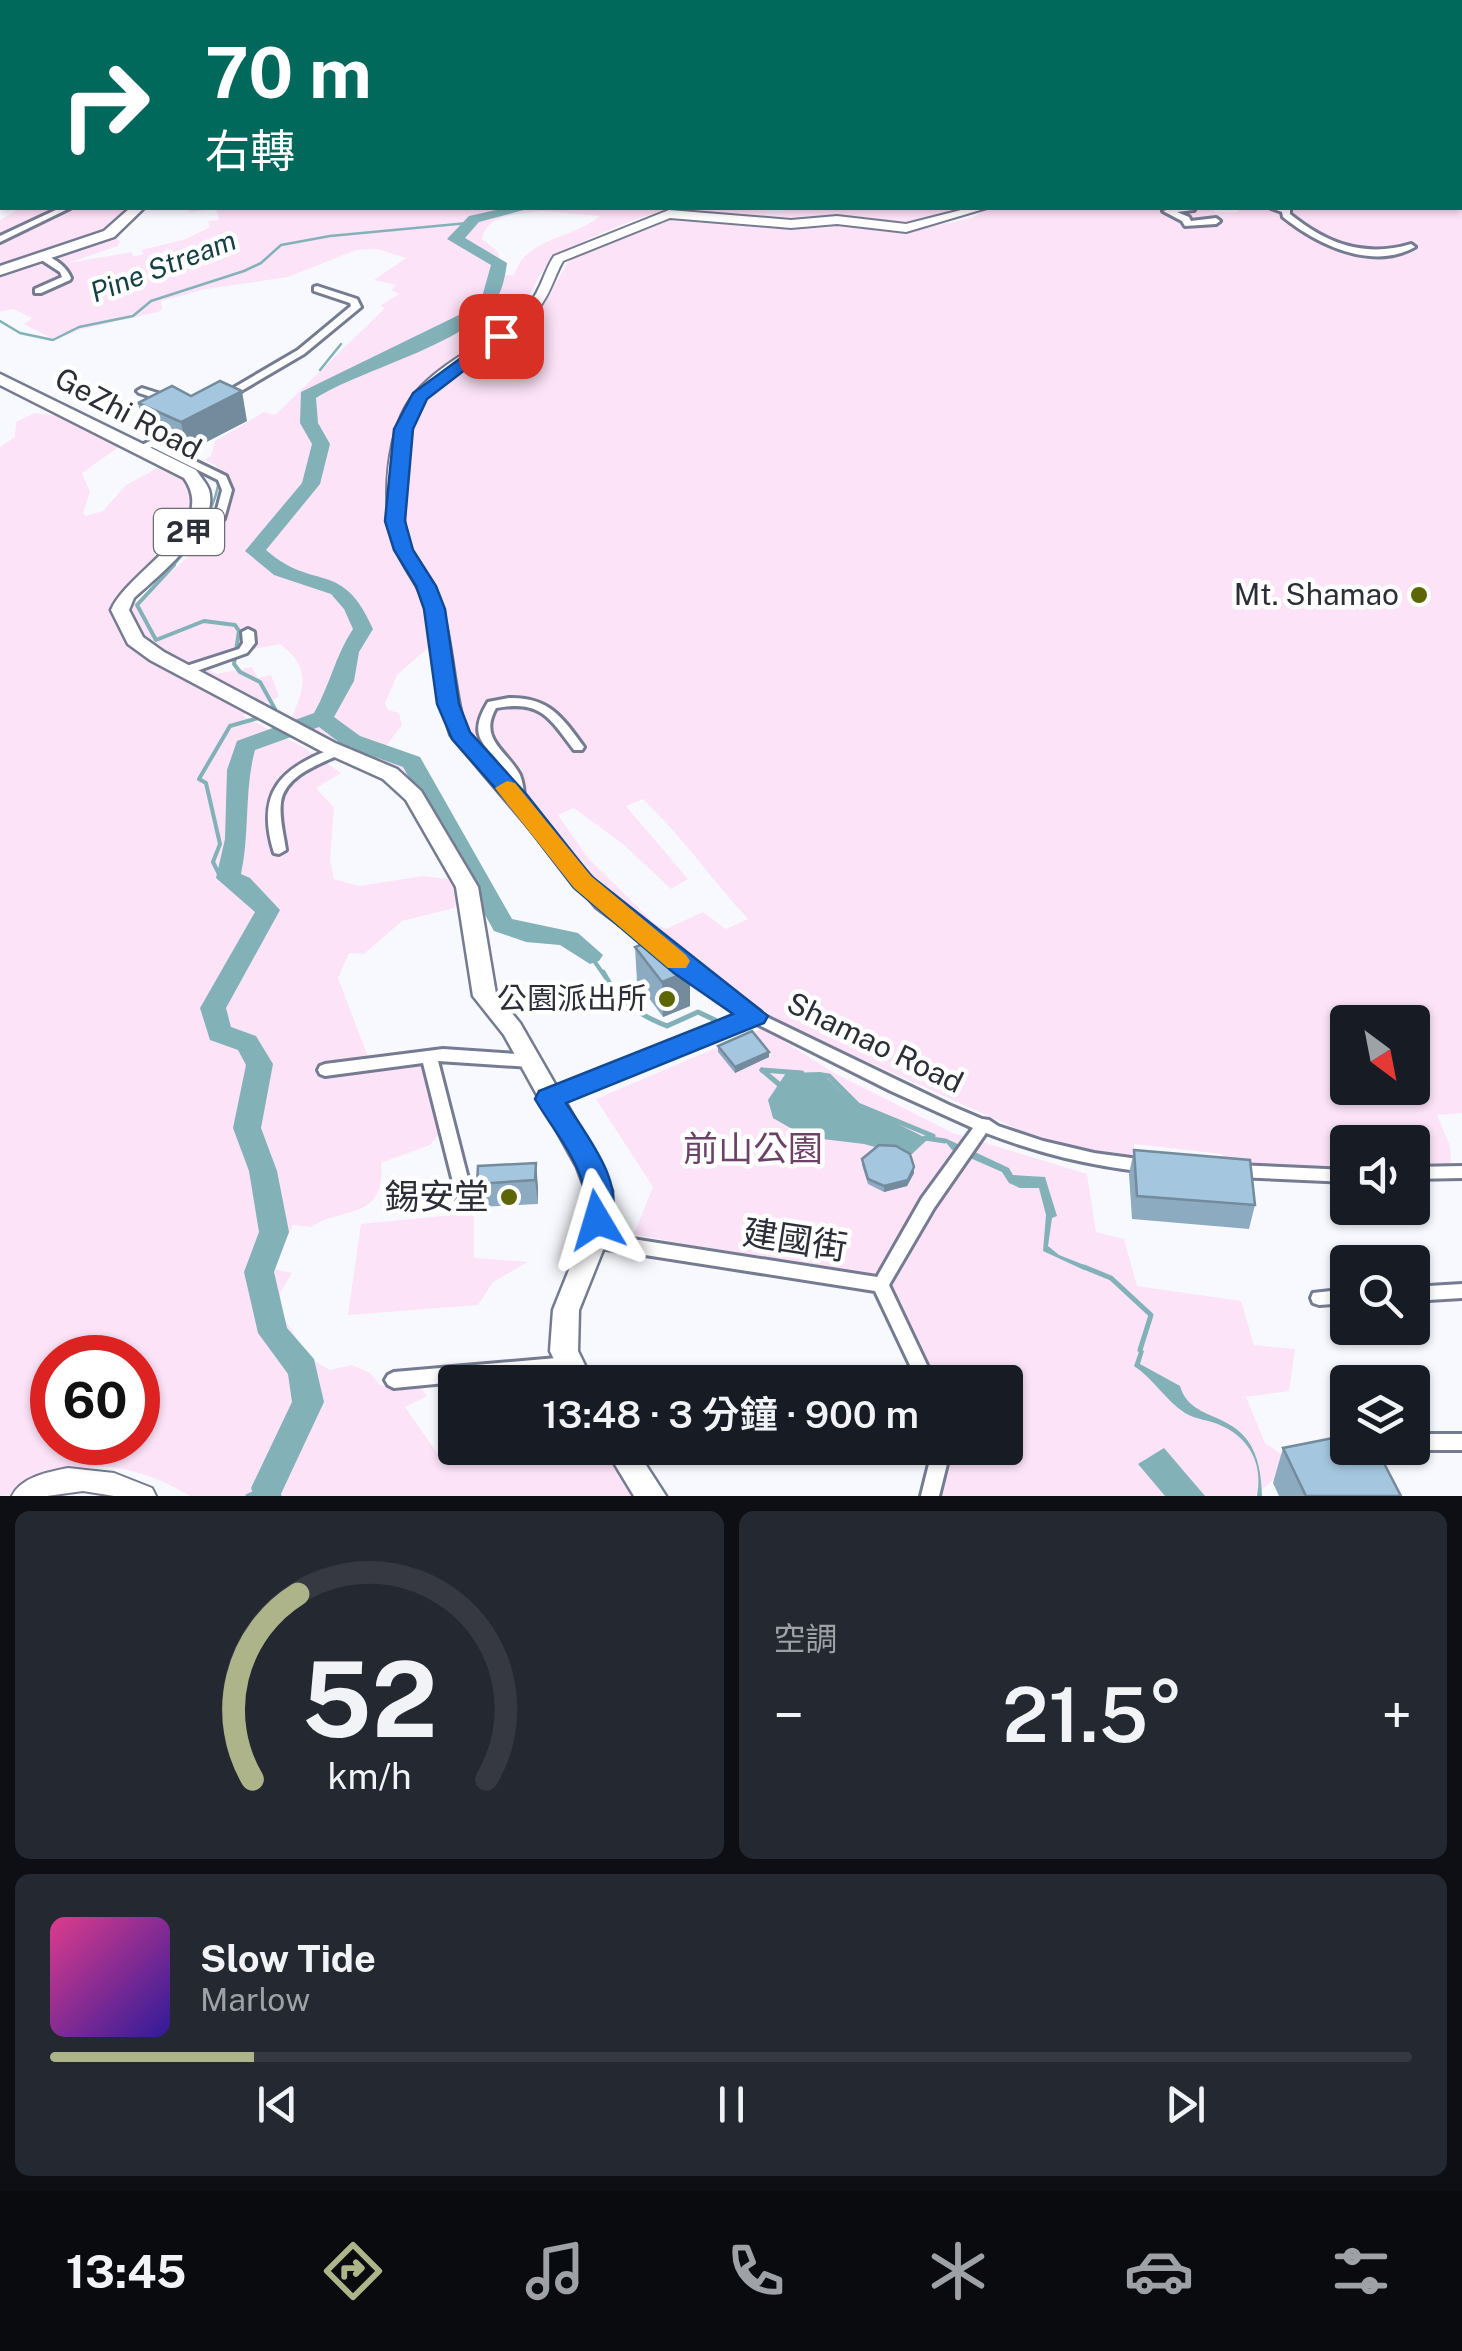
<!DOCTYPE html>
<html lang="zh-TW">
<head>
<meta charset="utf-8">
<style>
  :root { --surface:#171b24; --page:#242831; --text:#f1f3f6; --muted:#9ea1a6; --line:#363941; --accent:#aeb48a }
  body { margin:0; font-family:"Public Sans","Noto Sans TC",sans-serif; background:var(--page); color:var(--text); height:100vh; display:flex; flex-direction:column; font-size:38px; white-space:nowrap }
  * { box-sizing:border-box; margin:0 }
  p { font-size:32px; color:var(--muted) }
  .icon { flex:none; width:55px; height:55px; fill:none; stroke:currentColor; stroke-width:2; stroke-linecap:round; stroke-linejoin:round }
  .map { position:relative; height:1496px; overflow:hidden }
  .drawer { display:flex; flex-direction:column; gap:15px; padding:15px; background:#0d0f14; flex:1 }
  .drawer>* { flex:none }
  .top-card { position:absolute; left:0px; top:0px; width:1462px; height:210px; box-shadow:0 2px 8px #0004; background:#00695c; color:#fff; overflow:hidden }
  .needle { width:65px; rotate:148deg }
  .tools { position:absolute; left:1330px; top:1005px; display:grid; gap:20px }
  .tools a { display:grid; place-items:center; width:100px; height:100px; border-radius:10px; background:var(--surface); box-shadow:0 2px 8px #0004; font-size:50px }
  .speed { position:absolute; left:30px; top:1335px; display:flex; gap:20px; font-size:50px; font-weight:700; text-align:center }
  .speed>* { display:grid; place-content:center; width:130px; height:130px; border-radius:50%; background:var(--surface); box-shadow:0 2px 8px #0004; line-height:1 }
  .speed .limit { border:15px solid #d22; background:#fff; color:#111 }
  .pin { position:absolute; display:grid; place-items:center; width:85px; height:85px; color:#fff; margin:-42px; border-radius:20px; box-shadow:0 5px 15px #0006 }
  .me { position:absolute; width:110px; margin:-55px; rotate:353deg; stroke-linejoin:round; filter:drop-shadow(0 0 8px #0008) }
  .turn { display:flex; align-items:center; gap:35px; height:210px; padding:0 40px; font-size:45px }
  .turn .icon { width:130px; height:130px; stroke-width:2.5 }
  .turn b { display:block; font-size:70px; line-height:85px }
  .big { font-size:75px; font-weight:600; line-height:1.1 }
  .drawer .card { flex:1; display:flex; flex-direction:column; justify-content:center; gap:15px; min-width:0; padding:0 35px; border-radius:15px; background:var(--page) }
  .drawer .dial { align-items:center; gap:0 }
  .dial svg { height:260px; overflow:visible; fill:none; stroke:var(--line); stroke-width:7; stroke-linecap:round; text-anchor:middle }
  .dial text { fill:var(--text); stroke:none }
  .song { display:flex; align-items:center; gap:30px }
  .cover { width:120px; height:120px; border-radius:15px; background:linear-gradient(135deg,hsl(330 70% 55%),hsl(250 70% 35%)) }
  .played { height:10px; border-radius:5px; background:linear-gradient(90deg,var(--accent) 15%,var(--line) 15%) }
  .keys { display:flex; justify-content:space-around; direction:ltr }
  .heat { display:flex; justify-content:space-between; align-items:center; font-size:55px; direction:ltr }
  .drawer .tiles { flex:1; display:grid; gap:15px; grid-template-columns:1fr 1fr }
  .card:last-child { grid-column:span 2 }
  .trip { position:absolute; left:438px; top:1365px; width:585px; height:100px; border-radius:10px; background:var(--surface); box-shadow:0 2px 8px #0004; font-weight:600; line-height:100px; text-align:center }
  .menu { display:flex; height:160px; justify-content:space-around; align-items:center; background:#090b0e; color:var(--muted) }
  .menu .icon { width:70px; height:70px }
  .menu .on { color:var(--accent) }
  .menu b { font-size:45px; color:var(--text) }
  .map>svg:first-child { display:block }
  .green { fill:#fce3f8; fill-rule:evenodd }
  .water { fill:#82b1b8 }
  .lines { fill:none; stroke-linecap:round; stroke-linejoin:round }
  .stream-far2 { stroke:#82b1b8; stroke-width:2.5 }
  .stream-far1 { stroke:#82b1b8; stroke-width:4 }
  .stream { stroke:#82b1b8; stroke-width:5 }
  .river { fill:#82b1b8; fill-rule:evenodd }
  .street-casing { stroke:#757c91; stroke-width:6 }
  .secondary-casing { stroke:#757c91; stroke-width:4 }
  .primary-casing { stroke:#757c91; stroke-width:5 }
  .street { fill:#fff; fill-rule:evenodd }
  .secondary { fill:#fff; fill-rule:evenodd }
  .primary { fill:#fff; fill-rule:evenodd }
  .wall { fill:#8dabc0 }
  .shaded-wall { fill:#738b9c }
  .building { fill:#a4c7df; stroke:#738b9c; stroke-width:2.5 }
  .route { fill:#1a73e8; stroke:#114b97; stroke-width:2.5 }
  .slow { fill:#f59e0b }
  .poi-dot { fill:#5d6606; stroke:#fff; stroke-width:4 }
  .labels { text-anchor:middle; stroke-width:9; stroke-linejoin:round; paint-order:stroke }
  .far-water-label { font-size:28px; font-style:italic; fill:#133f45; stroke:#fff }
  .shield { fill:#fff; stroke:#6b6d73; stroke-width:2.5 }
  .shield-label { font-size:28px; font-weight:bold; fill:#2c2f37 }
  .street-label { font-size:30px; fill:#2c2f37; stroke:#fff }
  .poi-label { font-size:30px; fill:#2c2f37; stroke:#fff; text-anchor:end }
  .near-park-label { font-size:35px; fill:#6d4268; stroke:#fff }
  .near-poi-label { font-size:35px; fill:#2c2f37; stroke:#fff; text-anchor:end }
  .near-street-label { font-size:35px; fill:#2c2f37; stroke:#fff }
</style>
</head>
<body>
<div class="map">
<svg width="1462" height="1496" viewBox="0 0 1462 1496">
  <rect width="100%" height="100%" fill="#f8f9fe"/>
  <!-- green -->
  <g class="green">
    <path d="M641,0H1240L635,2Z"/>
    <path d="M1462,142V1113L1437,1115L1450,1146L1451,1164L1413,1165L1412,1142H1348L1347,1168H1224L1222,1154L1134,1144V1161L1033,1136L781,1023L605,901L462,734L449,677L439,598L410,547L403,522V456L418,406L437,386L532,314L546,299L572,256L667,218L828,222L909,231L972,218L989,208H1212L1215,212H1238L1237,208H1460ZM643,799C682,836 712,880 748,919L726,929L703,912L666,929L655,924L588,858L558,815L574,808L624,845L671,889L688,879L626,806ZM1348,1022H1412V1088H1348Z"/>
    <path d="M21,208H130C102,244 42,251 0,266V220Z"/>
    <path d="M186,208H677C650,211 569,244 549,263C535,278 530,300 516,316L408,407L399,422L386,495L391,537L429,615L428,648L397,675L385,703L388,710L399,713L402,725L386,746L406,755L409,781L390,764L337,742L292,717C305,686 311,668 280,644L249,650L206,667L216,674L252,667L258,678L271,675L279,696L269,703L250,700L134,634L126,611C166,574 220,540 232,485L215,465L205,460L211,456L215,441L264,412L275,415L385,308L380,306L399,294L391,290L396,285L374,280L406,258L378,249L356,250L288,277L206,289L161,301L162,309L158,312L79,330L55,340L24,324L32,318L13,309L0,312V273L115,235L121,236L117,239L120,241L118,246L68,263L132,252L133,256L143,255L142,250L186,239L210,227L208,221L219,220L216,209L190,212ZM541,211L600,216C571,240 526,237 514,275H504L498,252L482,239C488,213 519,215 541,211Z"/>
    <path d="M690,208L782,211L785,208H973C895,241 785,222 701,214L704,211Z"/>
    <path d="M35,413L68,417L123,444L82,473L90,492L83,513L86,516L103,511L126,485L165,464L188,474L199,502L176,540L116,599C104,656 208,691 249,710L243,716L303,747L341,773L316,788L334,808L330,860L334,879L359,886L423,876L455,880L459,899L454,908L402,921L364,954L349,953L338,978L368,1057L422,1067L441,1132L430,1145L381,1163C386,1222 341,1206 312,1227L293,1225L273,1269L292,1273L280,1293L281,1313L309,1358L330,1370L352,1365L370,1373L380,1385L399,1389L420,1387L427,1396L405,1407L437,1453L455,1443V1448H507L509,1452L514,1448H602L635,1496H190C156,1475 108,1458 68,1471C44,1479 25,1496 0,1496V447L15,437L16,422ZM52,1358H138V1442H52Z"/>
    <path d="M763,1028L834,1073L953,1133L1087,1174L1096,1232L1124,1239L1137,1286L1241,1301L1254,1345L1295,1349L1289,1391L1246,1397L1265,1443L1293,1462L1255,1496H939L945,1448H1005V1382H934L886,1284L634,1234L653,1187L596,1099Z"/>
    <path d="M474,1213V1258L528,1262L493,1282L478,1305L348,1315L361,1224Z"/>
  </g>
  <!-- water -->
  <g class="water">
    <path d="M821,1072L850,1100L928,1139L912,1154H901L864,1144L806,1137L773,1118L768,1100L786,1073Z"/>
    <path d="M947,1139L1009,1168L1013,1175L1045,1177L1057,1216L1052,1218L1048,1246L1059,1255L1087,1266L1084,1270L1043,1251L1046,1215L1039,1188H1020L1009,1183L1002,1172L952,1150L944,1140Z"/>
    <path d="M1140,1349L1144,1351L1140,1364L1180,1386C1193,1432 1261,1400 1262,1496H1257C1263,1466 1251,1439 1222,1426C1211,1420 1196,1420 1185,1413C1166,1401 1154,1379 1134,1366Z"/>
    <path d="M1164,1448L1205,1496H1165L1138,1464Z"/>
  </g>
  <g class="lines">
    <!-- stream-far2 -->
    <g class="stream-far2">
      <path d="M1381,0L1387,2"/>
      <path d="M1173,2L1179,0"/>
      <path d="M0,321L20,333L53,340L79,327L133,316L151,301L244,271L261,263L281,245L330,236L468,223"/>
      <path d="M320,370L341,344"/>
      <path d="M172,567C195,541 212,517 219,482"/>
    </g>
    <!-- stream-far1 -->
    <g class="stream-far1">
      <path d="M174,565L137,605L156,640L204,621L235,625L239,631L234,664L240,672L260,682L275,709L270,712"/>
      <path d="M228,878H221L213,862L220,844L206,783L199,779L230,726L262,717"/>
      <path d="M590,955L604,975"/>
    </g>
    <!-- stream -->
    <g class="stream">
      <path d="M603,972C618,1001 637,1014 667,1026L698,1012L715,1020"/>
      <path d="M762,1070L781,1086"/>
      <path d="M762,1070L802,1073"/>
      <path d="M822,1075L829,1076L858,1105L933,1136"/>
      <path d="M925,1138L945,1141"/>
      <path d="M1084,1267L1111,1278L1151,1315L1140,1350"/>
      <path d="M248,1496L267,1488L279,1496"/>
    </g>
    <!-- river -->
    <path class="river" d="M505,208H531L479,222L465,238L507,263C505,276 503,290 495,301C465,345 364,368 316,398L318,423L330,444L320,484L266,550C315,593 342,558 373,629L359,652L354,681L334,717L360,736L420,757L512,919L578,933L603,955L599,961L590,964L560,945L526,942L494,931L403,767L344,746L319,727L255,750C244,790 250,833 241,874L250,878L280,910L226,1008L231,1027L256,1036L273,1064L261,1128L277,1171L289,1232L274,1272L287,1328L314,1359L324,1402L280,1496H254L251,1488L292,1402L288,1374L258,1333L244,1272L259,1232L249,1171L233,1128L246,1065L238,1050L210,1040L200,1008L255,912L216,878L225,839L227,770L237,741L314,713C330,685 335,656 353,629L344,609L331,594L274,575L245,551L302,483L312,444L300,423L301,392L465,312L482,297L491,265L447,239L469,216Z"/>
    <!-- street casing -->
    <g class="street-casing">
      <g id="street">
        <path d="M0,0H22L0,4Z"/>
        <path d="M263,0H273L269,2H261Z"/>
        <path d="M474,0H484L480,2H471Z"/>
        <path d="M522,0H532L528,2H520Z"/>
        <path d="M577,0H587L583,2H574Z"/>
        <path d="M1318,0H1325L1326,2H1320Z"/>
        <rect x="1460" y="51" width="2" height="5"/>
        <path d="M60,208H70L0,242V236Z"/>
        <path d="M1175,208H1195L1194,210L1177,212L1189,217L1191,221L1216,218L1220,221L1216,224L1185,226L1182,221L1163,211Z"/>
        <path d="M1271,208L1290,209V214C1327,244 1365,258 1411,244L1415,247C1372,271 1318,245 1283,217L1282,212Z"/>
        <path d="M40,255C52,255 67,267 71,278L70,280L41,293H35V289L62,277L60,272L40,259Z"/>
        <path d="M317,286L357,299L361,307L304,354L229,398H223V394L298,350L351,306L350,303L314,291V287Z"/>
        <path d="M142,388L173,398L175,400L170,403L139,393L137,391Z"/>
        <path d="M152,440L226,476L232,490L224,519L220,520L215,517L222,490L218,480L152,447L141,451L136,448Z"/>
        <path d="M248,629L254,632L255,643L247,653L188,674L184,675L178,671L180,668L239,649L243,643L242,632Z"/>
        <path d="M509,698C549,697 562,717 584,747L582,750H574C549,717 541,700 496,708C478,740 507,750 520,775C523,783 524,791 524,800L518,804L512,800C511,792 511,783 507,775C492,744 463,743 488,702Z"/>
        <path d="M337,747L343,751L341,754C320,764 285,775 281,802C279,818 284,835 286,850L279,854L274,853C255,792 281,767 337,747Z"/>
        <path d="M754,1011L949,1105L982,1119L989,1120L998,1126L1043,1141L1094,1153L1146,1160L1152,1162L1154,1166L1152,1170L1146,1172C1087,1165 1041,1154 986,1133L934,1208L889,1285L935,1382H918L875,1291L594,1247L588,1245L586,1240L588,1235L594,1233L877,1277L922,1198L973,1128L891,1091L749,1020L747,1016L749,1012Z"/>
        <path d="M443,1049L531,1055L536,1057L538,1061L536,1065L531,1067L438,1061L474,1202L472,1207L466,1208L460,1207L458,1202L423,1063L325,1076L320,1074L318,1070L320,1066L325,1064Z"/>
        <path d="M1236,1165L1348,1170V1182L1236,1177L1230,1175L1228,1171L1230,1167Z"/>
        <path d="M1462,1166V1178L1412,1179V1167Z"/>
        <path d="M1462,1284V1298L1412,1301V1287Z"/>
        <path d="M1348,1289V1303L1319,1305L1313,1303L1311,1298L1313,1293Z"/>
        <path d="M568,1357L574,1359L577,1364L574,1369L568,1371L394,1388L388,1385L385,1380L388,1375L394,1372Z"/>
        <path d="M1412,1434H1462V1450H1412L1406,1448H1412Z"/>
        <path d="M933,1448H951L939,1496H921Z"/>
      </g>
    </g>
    <!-- secondary casing -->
    <g class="secondary-casing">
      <g id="secondary">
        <rect x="1460" y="117" width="2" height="6"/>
        <path d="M969,208H987L906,232L837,224L791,228L670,218L563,261C554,277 550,295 538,309C506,345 457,362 425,399C399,430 397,509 410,546C417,568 435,584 442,607C454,648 454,692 467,734L610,898L761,1011L764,1016L761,1021L557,1105L549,1107L541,1105L538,1099L541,1093L738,1014L596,908L450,735C437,693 437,650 426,608C420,585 402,569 395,547C380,505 386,427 415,393C447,356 497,340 529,304C541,290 544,271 554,256L669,210L791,220L837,216L906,224Z"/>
        <path d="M68,1468L114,1473L152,1488L156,1496H114L83,1491L47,1496H12C21,1477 48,1472 68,1468Z"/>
      </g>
    </g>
    <!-- primary casing -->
    <g class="primary-casing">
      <g id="primary">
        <path d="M142,0H152L153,2H143Z"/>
        <path d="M130,208H144L114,237L0,275V266L104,231Z"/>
        <path d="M0,374L196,470C200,476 207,484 209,490C220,527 158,576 134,598L129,610L143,637L164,652L335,743L397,769L421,791L478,887L496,994L520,1023L598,1159L612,1191L607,1240L579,1310L578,1351L593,1382H565L550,1351L553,1310L581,1240L586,1191L577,1167L504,1035L473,996L456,887L406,800L383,779L321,751L150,660L128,644L111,610C128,570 220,528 184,478L0,385Z"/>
        <path d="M605,1448H635L666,1496H634Z"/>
      </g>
    </g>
    <!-- street -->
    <use href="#street" class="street"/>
    <!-- secondary -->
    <use href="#secondary" class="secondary"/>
    <!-- primary -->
    <use href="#primary" class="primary"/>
  </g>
  <!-- wall -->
  <g class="wall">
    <path d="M138,403L247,421L187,452L144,433Z"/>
    <path d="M635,947L690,971V1006L663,1017L637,982Z"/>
    <path d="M718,1046L769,1052V1057L735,1073L718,1052Z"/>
    <path d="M1134,1150L1255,1205L1249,1229L1132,1219L1129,1174Z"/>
    <path d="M862,1159L914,1167V1173L907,1186L884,1192L868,1184L862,1165Z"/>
    <path d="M536,1163L538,1204L480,1207L477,1184Z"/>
    <path d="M1283,1448L1401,1496H1279L1273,1483Z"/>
  </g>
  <!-- shaded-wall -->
  <g class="shaded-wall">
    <path d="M242,391L247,421L187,452L181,422Z"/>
    <path d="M690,971V1006L663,1017L662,982Z"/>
    <path d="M769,1052V1057L735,1073V1067Z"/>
    <path d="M536,1163L538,1186V1204L535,1180Z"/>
    <path d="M914,1167V1173L907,1186L884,1192V1186Z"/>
  </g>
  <!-- building -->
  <g class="building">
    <path d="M220,381L242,391L181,422L138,403L172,386L191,396Z"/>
    <path d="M663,936L690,971L662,982L635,947Z"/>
    <path d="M752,1031L769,1052L735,1067L718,1046Z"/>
    <path d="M879,1145L896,1146L910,1154L914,1167L908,1180L884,1186L868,1179L862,1159Z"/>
    <path d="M1134,1150L1250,1160L1255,1205L1137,1196Z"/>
    <path d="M536,1163L535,1180L477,1184L478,1166Z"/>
    <path d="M1348,1435V1448H1376L1401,1496H1306L1283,1448Z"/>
  </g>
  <!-- route -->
  <path class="route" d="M495,333L509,336L427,399L413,429L405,521L413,550L436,586L445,609L459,704L470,732L527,795L591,876L768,1016L764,1023L566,1103C587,1137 629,1186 608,1228L597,1231L587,1228C580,1215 586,1203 584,1189C578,1158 551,1127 535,1099L539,1091L733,1014L674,973L574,888L510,805L452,739L437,704L424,609L416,586L394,550L385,521L394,429L413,393Z"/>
  <!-- slow -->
  <path class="slow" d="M507,781L515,783L591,876L686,955L690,961L686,968H668L574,888L495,788Z"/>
  <!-- markers -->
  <g class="poi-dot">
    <circle cx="1419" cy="595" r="10"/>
    <circle cx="667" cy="999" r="10"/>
    <circle cx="509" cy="1197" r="10"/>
  </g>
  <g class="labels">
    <!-- far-water labels -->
    <g class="far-water-label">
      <text transform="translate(163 266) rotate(-21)" y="10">Pine Stream</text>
    </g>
    <!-- shield labels -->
    <rect class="shield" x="154" y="509" width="70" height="46" rx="8"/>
    <g class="shield-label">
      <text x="189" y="542">2甲</text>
    </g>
    <!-- street labels -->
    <g class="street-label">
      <text transform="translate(128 414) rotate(28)" y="10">GeZhi Road</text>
      <text transform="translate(875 1043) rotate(26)" y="10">Shamao Road</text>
    </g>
    <!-- poi labels -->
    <g class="poi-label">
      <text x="1399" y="605">Mt. Shamao</text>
      <text x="647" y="1009">公園派出所</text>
    </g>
    <!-- near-park labels -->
    <g class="near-park-label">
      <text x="753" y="1161">前山公園</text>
    </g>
    <!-- near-poi labels -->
    <g class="near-poi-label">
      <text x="489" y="1209">錫安堂</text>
    </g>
    <!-- near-street labels -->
    <g class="near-street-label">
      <text transform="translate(795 1240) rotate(9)" y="12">建國街</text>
    </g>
  </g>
</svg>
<div class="tools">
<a><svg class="needle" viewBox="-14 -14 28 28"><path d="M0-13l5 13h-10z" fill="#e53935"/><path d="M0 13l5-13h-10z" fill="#9ea1a6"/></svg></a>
<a><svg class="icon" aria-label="sound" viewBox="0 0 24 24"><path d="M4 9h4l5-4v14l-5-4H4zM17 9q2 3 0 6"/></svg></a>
<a><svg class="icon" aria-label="search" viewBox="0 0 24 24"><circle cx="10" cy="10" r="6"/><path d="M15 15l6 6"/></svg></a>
<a><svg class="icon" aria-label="layers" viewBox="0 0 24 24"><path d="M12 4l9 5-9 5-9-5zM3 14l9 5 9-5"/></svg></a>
</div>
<div class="speed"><div class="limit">60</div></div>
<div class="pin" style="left:501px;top:336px;background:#d93025"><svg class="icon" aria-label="arrive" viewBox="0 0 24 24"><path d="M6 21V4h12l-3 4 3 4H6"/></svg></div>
<svg class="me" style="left:597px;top:1220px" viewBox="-20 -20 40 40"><path d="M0-17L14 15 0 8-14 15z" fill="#1a73e8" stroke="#fff" stroke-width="4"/></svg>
<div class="trip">13:48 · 3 分鐘 · 900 m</div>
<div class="top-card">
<div class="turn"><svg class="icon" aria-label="right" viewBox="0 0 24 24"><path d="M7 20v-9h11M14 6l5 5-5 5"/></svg><div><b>70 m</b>右轉</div></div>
</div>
</div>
<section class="drawer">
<div class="tiles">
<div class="card dial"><svg viewBox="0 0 100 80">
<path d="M14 69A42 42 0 1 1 86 69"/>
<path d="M14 69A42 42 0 0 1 28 12" stroke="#aeb48a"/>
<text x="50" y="56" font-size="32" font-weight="700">52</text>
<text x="50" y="72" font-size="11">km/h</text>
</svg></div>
<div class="card"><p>空調</p>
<div class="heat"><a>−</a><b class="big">21.5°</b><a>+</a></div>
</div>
<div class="card">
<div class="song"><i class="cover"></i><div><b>Slow Tide</b><p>Marlow</p></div></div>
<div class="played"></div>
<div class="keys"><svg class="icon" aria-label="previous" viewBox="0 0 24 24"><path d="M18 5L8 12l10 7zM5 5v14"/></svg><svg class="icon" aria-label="pause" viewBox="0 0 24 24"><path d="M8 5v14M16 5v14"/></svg><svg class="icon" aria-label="next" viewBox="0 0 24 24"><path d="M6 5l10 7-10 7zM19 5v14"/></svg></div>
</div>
</div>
</section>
<nav class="menu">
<b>13:45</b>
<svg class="icon on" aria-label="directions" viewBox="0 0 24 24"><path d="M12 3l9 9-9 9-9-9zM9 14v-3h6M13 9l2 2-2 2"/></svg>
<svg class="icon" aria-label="music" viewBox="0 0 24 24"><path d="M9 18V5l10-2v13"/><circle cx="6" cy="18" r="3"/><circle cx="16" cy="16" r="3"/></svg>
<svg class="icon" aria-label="phone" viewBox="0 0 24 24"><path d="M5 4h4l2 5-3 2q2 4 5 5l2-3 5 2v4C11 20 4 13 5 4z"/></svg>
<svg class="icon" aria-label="climate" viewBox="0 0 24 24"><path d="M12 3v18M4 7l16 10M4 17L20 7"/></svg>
<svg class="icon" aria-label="car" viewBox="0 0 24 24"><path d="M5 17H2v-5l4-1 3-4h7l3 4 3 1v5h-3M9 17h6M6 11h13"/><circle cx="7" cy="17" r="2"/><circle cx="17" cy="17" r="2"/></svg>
<svg class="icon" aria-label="filters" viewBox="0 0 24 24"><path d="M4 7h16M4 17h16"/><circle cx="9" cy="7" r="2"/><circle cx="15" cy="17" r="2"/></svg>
</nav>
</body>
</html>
